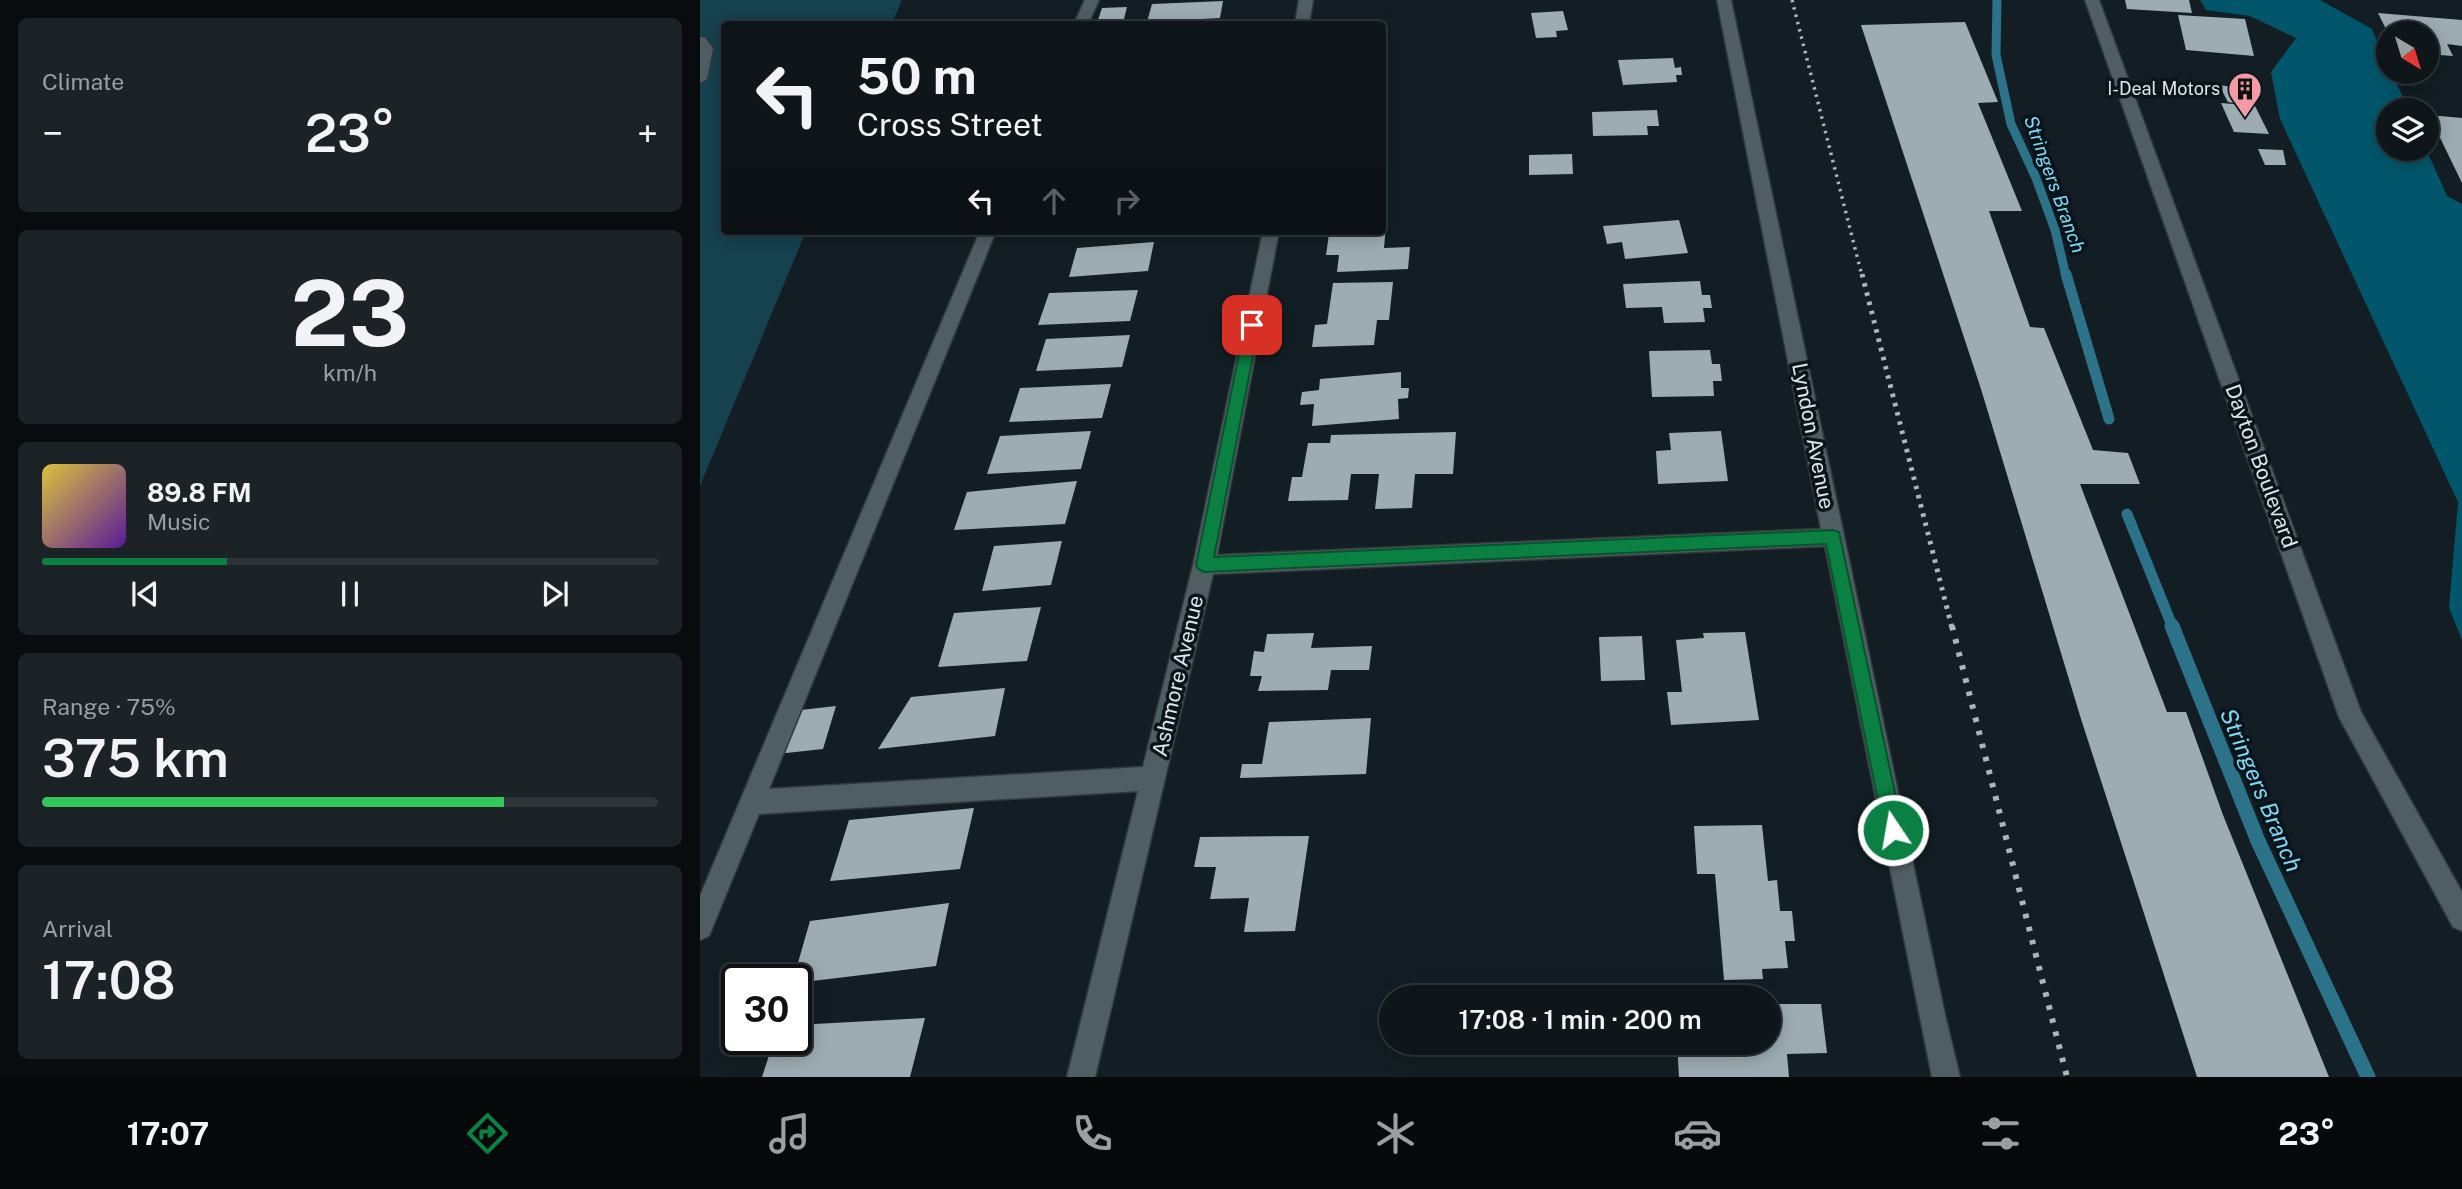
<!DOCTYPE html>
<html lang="en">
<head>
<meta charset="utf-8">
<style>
  :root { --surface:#0e161a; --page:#1c2327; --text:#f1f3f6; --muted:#9b9fa2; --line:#2e3539; --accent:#0b8043 }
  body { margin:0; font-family:"Public Sans",sans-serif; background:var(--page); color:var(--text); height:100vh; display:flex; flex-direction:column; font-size:26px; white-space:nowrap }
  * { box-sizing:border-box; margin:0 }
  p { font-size:23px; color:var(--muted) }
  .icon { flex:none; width:38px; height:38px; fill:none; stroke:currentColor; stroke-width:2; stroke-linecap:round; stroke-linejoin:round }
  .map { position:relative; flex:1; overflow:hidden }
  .drawer { display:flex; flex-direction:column; gap:18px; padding:18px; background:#080c0e; width:700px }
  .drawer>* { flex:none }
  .hud { position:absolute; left:21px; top:21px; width:665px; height:214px; border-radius:7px; box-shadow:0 4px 18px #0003,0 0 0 2px var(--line); background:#0e161a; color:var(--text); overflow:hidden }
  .needle { width:46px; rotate:142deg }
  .buttons { position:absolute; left:1676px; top:21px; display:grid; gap:14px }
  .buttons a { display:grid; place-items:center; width:63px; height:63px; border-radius:50%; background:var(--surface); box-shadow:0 4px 18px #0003,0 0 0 2px var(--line); font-size:35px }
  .speed { position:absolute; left:21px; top:964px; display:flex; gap:14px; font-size:35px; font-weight:700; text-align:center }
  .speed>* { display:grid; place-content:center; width:91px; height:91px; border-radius:50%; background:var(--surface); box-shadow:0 4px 18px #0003,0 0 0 2px var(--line); line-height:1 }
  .speed .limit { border:4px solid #111; border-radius:10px; background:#fff; color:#111 }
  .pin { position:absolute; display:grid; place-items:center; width:60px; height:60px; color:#fff; margin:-30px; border-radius:14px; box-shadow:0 4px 10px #0006 }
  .me { position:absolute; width:77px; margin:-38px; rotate:348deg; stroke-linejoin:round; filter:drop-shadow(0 0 5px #0008) }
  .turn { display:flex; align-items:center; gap:24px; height:147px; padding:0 21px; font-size:32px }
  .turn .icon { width:91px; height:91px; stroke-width:2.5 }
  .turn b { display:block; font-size:49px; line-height:60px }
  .lanes { display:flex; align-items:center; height:66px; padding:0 21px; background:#0003; justify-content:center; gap:35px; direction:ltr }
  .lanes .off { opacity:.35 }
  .big { font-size:52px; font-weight:600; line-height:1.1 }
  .drawer .widget { flex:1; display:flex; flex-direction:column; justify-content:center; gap:10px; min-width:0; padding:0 24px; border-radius:10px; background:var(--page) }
  .drawer .dial { align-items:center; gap:0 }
  .dial b { font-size:91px; line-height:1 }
  .song { display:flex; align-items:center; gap:21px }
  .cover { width:84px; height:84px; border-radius:10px; background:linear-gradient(135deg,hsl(50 70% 55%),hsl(270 70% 35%)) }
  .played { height:7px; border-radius:4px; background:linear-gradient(90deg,var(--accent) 30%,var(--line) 30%) }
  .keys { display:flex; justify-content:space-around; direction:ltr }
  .heat { display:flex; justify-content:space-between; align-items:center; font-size:38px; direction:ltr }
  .charge { height:10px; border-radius:5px; background:linear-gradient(90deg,#34c759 75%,var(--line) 0) }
  .trip { position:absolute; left:679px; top:985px; width:402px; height:70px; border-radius:35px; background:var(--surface); box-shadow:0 4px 18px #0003,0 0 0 2px var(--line); font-weight:600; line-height:70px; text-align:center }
  .tab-bar { display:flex; height:112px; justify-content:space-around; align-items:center; background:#06090a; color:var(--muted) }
  .tab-bar .icon { width:49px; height:49px }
  .tab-bar .active { color:var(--accent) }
  .tab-bar b { font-size:32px; color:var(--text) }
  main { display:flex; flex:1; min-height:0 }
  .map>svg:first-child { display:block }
  .green { fill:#16414f }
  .forest { fill:#02566b }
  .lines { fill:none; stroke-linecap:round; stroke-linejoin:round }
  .stream-far2 { stroke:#2c7289; stroke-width:9 }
  .stream-far1 { stroke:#2c7289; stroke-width:11 }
  .stream { stroke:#2c7289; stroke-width:15 }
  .building { fill:#9cacb2 }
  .lane-casing { stroke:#32393d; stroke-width:3 }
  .street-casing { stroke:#32393d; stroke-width:3 }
  .secondary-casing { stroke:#32393d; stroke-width:3 }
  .lane { fill:#4f5e63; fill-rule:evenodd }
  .street { fill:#4f5e63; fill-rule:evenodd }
  .secondary { fill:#4f5e63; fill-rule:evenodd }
  .rail-far2 { stroke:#acb5b8; stroke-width:3.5; stroke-dasharray:2.5 5; stroke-linecap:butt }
  .rail-far1 { stroke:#acb5b8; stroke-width:5; stroke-dasharray:3.5 6; stroke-linecap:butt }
  .rail { stroke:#acb5b8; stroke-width:6; stroke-dasharray:4.5 9; stroke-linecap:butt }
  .route { fill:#0b8043; stroke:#07532c; stroke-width:2 }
  .labels { text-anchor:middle; stroke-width:7; stroke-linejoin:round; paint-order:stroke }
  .far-poi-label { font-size:18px; fill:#dee6e9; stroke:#09151a; text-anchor:end }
  .far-water-label { font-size:19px; font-style:italic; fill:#81d9f8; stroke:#09151a }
  .street-label { font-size:21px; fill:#dee6e9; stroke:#09151a }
  .water-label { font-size:23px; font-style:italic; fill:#81d9f8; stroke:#09151a }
</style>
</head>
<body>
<main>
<section class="drawer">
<div class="widget"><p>Climate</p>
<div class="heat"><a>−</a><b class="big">23°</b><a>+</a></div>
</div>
<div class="widget dial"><b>23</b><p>km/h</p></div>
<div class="widget">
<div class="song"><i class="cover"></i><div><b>89.8 FM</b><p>Music</p></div></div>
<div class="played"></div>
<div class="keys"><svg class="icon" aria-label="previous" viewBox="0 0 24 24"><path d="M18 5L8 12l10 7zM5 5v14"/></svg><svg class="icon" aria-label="pause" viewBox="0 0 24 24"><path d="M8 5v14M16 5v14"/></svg><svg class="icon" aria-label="next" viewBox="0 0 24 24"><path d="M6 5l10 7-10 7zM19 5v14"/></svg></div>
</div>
<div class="widget"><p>Range · 75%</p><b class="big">375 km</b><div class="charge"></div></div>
<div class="widget"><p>Arrival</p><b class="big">17:08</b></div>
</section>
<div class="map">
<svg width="1762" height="1077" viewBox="0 0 1762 1077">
  <rect width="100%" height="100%" fill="#121e23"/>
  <!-- green -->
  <path class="green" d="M0,0H202L192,24H24V231H106L0,486Z"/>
  <!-- forest -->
  <path class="forest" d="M1500,0H1620L1672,29L1689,72H1691L1709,110H1689V149H1726L1747,196L1762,204V640L1749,608L1758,502L1580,119L1571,72L1596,38L1550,16L1506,10Z"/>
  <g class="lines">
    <!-- stream-far2 -->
    <path class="stream-far2" d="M1297,0L1296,55L1311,124L1336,178L1355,230L1366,276"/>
    <!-- stream-far1 -->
    <g class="stream-far1">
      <path d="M1366,274L1409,419"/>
      <path d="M1427,514L1473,628"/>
    </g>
    <!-- stream -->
    <path class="stream" d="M1472,626L1558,841L1668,1077"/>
  </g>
  <!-- building -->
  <g class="building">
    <path d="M1425,0H1489L1492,13L1427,9Z"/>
    <path d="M523,1L520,18L447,22L452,4Z"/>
    <path d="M427,7L424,19L398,20L402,8Z"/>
    <path d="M863,11L868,30L856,31L857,37L836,38L831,13Z"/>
    <path d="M1678,13L1762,20V46L1747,44L1753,56L1727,54V33H1688Z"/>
    <path d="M1478,15L1545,19L1554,56L1486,50Z"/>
    <path d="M1265,22L1298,102L1278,103L1322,211H1289L1330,327L1344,328L1393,450L1428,453L1440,484H1380L1467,712H1486L1523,815L1629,1077H1497L1381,719L1281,389L1161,25Z"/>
    <path d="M973,58L975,68L981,67L982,75H976L977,82L923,85L918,60Z"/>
    <path d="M1519,85L1552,90L1555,106L1569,134L1534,132L1521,103L1545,105L1528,102Z"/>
    <path d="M957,110L959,126H947L948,135L893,136L892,112Z"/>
    <path d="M1729,115L1762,118V183Z"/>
    <path d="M1558,149L1583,150L1586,165H1565Z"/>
    <path d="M872,154L873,174L829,175V155Z"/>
    <path d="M979,220L988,253L925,259L922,242L907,244L903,226Z"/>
    <path d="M682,225H686L684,248L710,247L708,269L637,272L639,255H626L629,234L682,231Z"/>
    <path d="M454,242L448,271L369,277L377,248Z"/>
    <path d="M1000,281L1002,295H1010L1012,308H1003L1005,322L964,323L962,307L926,308L923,284Z"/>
    <path d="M693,282L689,320H677L674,345L612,347L615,325L627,324L633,283Z"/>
    <path d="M438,290L430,321L338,325L349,293Z"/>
    <path d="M430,335L422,367L336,371L346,339Z"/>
    <path d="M1010,350L1012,364H1020L1022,381H1013L1014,396L952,397L949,351Z"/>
    <path d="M701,372V388H709L708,398L698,399L699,419L612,426L614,404L600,405L602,392L619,390L620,379Z"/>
    <path d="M411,384L402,418L309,422L320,388Z"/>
    <path d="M391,431L381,469L287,474L300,436Z"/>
    <path d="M1021,431L1028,481L958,484L956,451L971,450L969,433Z"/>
    <path d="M756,432L753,474H715L712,508L675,509L679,474H651L648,500L588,501L592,477H602L608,443H630L631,435Z"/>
    <path d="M377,481L365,524L254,530L267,492Z"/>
    <path d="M362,541L351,585L282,591L294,546Z"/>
    <path d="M341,607L327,661L238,667L254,613Z"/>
    <path d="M1045,632L1059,720L971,725L967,692H982L976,640L1004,638L1003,633Z"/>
    <path d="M614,633L611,648L672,646L669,670H631L628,690L558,691L562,676H550L554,651L564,652L567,634Z"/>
    <path d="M942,636L945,680L901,681L899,637Z"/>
    <path d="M305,688L295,736L178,749L211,697Z"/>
    <path d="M136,706L123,749L68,755L83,712Z"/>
    <path d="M671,718L666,774L540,778L542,764H562L569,722Z"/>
    <path d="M274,808L260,869L130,881L149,820Z"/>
    <path d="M1062,825L1068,881L1077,880L1080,911H1092L1095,941H1085L1088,968L1062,969L1063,979L1024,980L1015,874H997L994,826Z"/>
    <path d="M609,836L595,931L544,932L549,898L510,899L516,867H494L500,837Z"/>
    <path d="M249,903L236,966L96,983V980H93L110,921Z"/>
    <path d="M1069,1004H1121L1127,1053L1087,1054L1089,1077H979L977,1043H1069Z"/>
    <path d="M225,1018L210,1077H62L74,1040H96V1025Z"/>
  </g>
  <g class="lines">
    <!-- lane casing -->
    <g class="lane-casing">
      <path id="lane" d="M0,37L5,38L13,48L7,79L0,83Z"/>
    </g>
    <!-- street casing -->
    <g class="street-casing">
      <g id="street">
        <path d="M385,0H399L388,24H374Z"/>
        <path d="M599,0H613L609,24H595Z"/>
        <path d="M1017,0H1031L1245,1015L1260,1077H1232L1125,546L513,574L395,1077H367L438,791L59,814L9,936L0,940V896L280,231H296L69,789L443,767L493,565L563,231H579L517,555L1121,529Z"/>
      </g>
    </g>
    <!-- secondary casing -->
    <g class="secondary-casing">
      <path id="secondary" d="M1385,0H1399L1661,712L1762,892V931L1753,927L1639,717Z"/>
    </g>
    <!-- lane -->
    <use href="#lane" class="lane"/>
    <!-- street -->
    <use href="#street" class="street"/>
    <!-- secondary -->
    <use href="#secondary" class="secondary"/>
    <!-- rail-far2 -->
    <path class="rail-far2" d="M1092,0L1162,276"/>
    <!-- rail-far1 -->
    <path class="rail-far1" d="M1162,274L1252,628"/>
    <!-- rail -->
    <path class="rail" d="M1252,626L1367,1077"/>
  </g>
  <!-- route -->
  <path class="route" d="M552,320L559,325L514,557L1133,530L1139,532L1203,830L1200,837L1193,840L1187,837L1184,830L1126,544L504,572L498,569L496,565L545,325Z"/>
  <!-- icons -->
  <defs>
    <g id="building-pin" transform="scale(1.75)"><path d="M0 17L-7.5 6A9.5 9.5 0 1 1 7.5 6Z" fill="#f49aa4" stroke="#09151a"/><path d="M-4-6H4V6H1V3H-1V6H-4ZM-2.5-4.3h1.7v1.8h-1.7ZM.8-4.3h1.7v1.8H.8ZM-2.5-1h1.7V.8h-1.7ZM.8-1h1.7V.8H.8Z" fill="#111"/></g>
  </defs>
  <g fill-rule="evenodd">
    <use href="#building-pin" x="1545" y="89"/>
  </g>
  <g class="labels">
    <!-- far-poi labels -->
    <g class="far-poi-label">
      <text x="1520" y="95">I-Deal Motors</text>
    </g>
    <!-- far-water labels -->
    <g class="far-water-label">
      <text transform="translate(1355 184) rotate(70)" y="7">Stringers Branch</text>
    </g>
    <!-- street labels -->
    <g class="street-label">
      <text transform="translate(1113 436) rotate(79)" y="7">Lyndon Avenue</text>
      <text transform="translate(1561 466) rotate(70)" y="7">Dayton Boulevard</text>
      <text transform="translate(478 676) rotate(-77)" y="7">Ashmore Avenue</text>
    </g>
    <!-- water labels -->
    <g class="water-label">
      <text transform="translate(1561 790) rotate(67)" y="8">Stringers Branch</text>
    </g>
  </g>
</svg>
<div class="buttons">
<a><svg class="needle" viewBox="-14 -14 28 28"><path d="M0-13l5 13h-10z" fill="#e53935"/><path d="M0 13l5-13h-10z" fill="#9b9fa2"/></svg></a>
<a><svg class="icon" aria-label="layers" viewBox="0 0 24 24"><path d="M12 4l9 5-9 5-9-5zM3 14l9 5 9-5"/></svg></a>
</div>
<div class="speed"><div class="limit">30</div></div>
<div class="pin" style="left:552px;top:325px;background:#d93025"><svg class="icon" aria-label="arrive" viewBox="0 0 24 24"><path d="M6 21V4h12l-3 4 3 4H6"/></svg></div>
<svg class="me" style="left:1193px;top:830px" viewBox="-20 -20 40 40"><circle r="17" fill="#0b8043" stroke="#fff" stroke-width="3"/><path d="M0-11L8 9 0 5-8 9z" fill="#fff"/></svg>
<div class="trip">17:08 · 1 min · 200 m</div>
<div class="hud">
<div class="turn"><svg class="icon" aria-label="left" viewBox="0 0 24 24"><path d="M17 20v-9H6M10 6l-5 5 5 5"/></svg><div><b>50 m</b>Cross Street</div></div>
<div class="lanes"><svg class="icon" aria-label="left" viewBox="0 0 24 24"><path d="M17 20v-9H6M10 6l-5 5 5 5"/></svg><svg class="icon off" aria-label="ahead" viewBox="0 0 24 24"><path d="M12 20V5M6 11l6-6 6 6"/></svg><svg class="icon off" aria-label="right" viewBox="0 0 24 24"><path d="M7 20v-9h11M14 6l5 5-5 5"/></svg></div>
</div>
</div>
</main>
<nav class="tab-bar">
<b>17:07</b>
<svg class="icon active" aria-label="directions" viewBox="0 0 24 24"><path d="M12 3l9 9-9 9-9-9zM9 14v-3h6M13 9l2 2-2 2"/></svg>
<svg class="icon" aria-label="music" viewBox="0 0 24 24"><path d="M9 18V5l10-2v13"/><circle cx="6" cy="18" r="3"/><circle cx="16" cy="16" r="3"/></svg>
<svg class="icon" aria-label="phone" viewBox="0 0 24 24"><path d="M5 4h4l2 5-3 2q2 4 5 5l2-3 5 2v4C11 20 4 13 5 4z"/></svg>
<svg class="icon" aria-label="climate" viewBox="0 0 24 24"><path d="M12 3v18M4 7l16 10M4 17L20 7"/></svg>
<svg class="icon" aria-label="car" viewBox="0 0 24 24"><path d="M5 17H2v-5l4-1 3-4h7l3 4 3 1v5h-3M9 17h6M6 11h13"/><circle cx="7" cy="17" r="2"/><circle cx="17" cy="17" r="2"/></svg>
<svg class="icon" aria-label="filters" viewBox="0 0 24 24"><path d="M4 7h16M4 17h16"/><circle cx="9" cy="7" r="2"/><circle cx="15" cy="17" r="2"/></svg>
<b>23°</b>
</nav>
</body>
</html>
